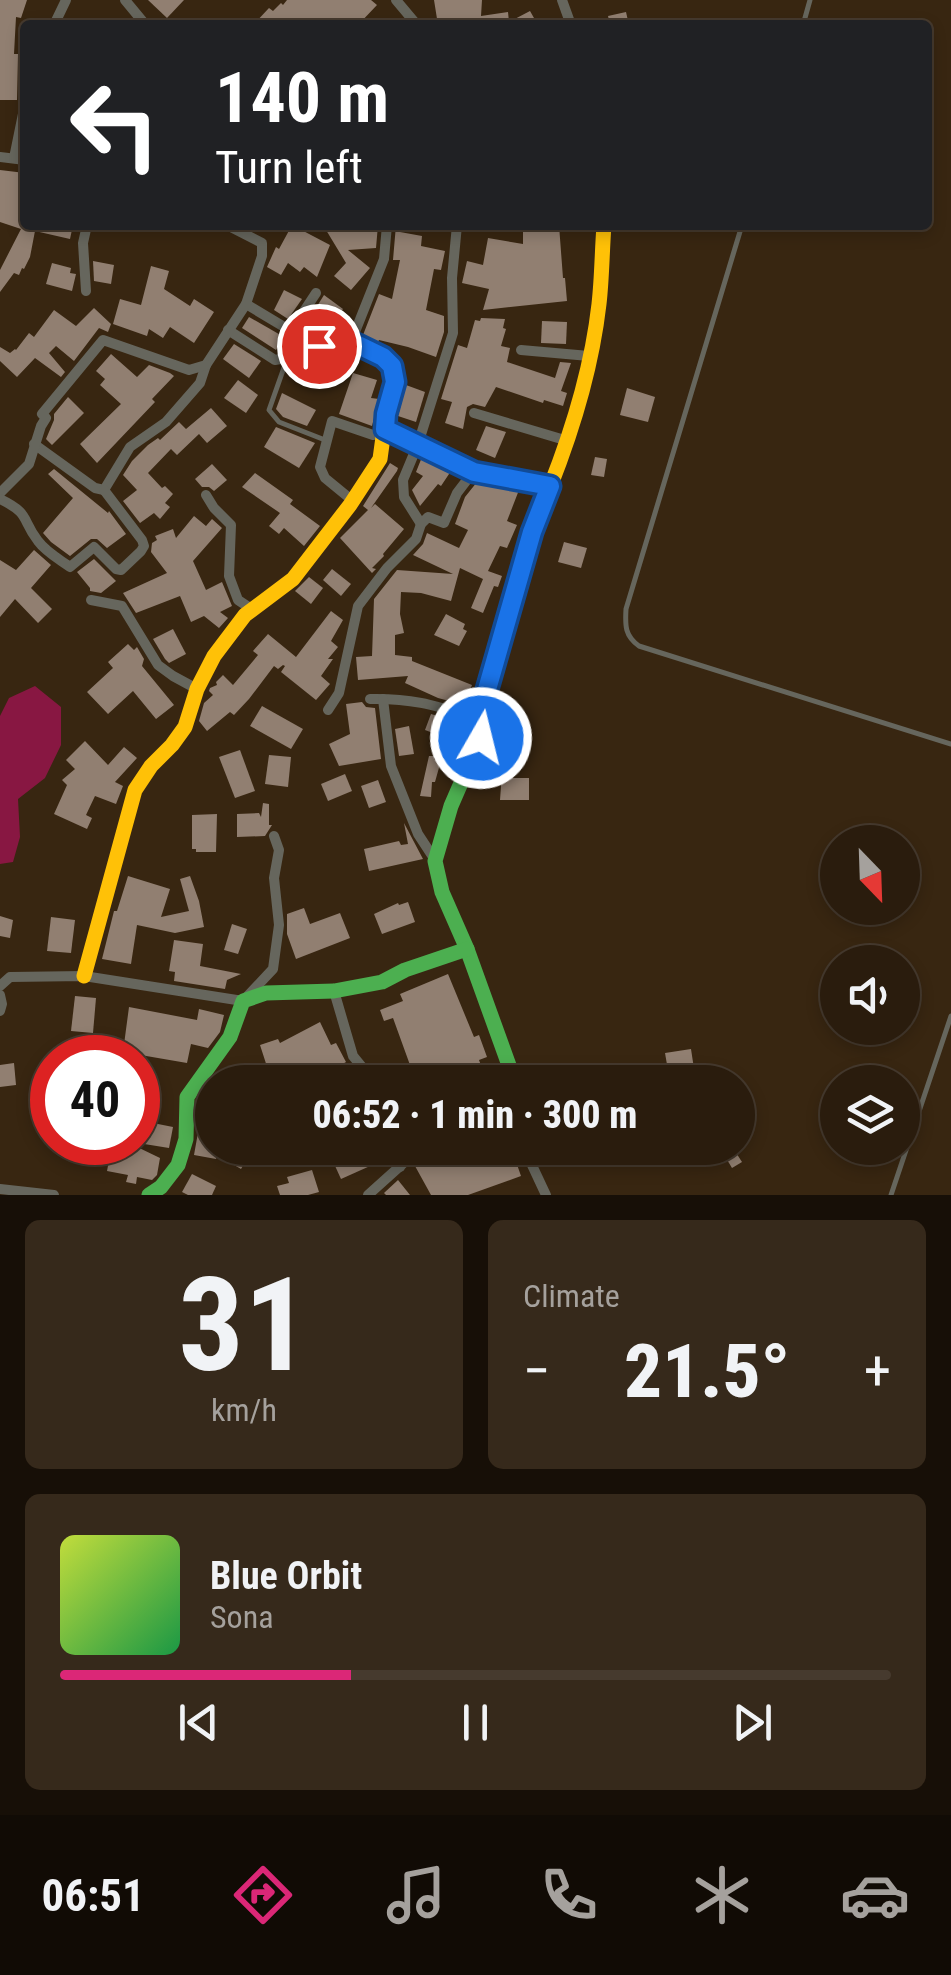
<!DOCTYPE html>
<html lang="en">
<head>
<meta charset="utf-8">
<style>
  :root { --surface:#2a1c0d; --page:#36291b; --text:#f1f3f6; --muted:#a5a19d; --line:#463a2e; --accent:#db2777 }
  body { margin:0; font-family:"Roboto Condensed",sans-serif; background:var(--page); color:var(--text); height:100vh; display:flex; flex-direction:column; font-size:38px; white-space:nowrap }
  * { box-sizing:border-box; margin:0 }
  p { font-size:32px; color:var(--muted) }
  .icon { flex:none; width:55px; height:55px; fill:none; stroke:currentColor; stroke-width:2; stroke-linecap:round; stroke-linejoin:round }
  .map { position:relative; height:1195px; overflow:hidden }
  .sheet { display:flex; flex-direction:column; gap:25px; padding:25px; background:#170f07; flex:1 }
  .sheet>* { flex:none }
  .banner { position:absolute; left:20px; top:20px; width:912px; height:210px; border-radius:10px; box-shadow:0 5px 15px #0003,0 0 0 2px var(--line); background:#202124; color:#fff; overflow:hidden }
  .needle { width:65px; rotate:157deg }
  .controls { position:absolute; left:820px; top:825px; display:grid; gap:20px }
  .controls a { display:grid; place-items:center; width:100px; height:100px; border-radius:50%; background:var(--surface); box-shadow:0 5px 15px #0003,0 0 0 2px var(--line); font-size:50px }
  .speed { position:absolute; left:30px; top:1035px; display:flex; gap:20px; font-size:50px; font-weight:700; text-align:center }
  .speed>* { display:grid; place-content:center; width:130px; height:130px; border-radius:50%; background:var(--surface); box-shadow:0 5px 15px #0003,0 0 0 2px var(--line); line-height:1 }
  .speed .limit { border:15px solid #d22; background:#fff; color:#111 }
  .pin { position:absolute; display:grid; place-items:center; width:85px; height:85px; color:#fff; margin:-42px; border:5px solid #fff; border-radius:50%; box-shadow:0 2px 10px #0007 }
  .me { position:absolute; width:110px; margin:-55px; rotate:8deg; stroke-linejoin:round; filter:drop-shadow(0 0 8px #0008) }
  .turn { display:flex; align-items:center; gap:35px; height:210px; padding:0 30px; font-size:45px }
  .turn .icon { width:130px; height:130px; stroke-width:2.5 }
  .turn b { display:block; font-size:70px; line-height:85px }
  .big { font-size:75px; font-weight:800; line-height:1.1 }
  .sheet .tile { flex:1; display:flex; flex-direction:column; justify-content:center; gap:15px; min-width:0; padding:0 35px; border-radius:15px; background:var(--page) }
  .sheet .dial { align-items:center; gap:0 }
  .dial b { font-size:130px; line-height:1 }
  .song { display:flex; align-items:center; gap:30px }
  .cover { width:120px; height:120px; border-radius:15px; background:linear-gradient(135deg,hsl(70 70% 55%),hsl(140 70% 35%)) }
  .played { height:10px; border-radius:5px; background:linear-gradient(90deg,var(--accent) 35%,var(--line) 35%) }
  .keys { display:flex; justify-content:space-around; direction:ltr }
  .heat { display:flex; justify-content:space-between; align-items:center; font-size:55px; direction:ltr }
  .sheet .tiles { flex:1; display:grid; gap:25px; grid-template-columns:1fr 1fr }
  .tile:last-child { grid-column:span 2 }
  .trip { position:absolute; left:195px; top:1065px; width:560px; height:100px; border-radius:50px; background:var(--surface); box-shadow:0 5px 15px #0003,0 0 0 2px var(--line); font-weight:800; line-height:100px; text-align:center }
  .tab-bar { display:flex; height:160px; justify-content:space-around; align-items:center; background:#110b05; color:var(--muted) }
  .tab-bar .icon { width:70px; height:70px }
  .tab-bar .active { color:var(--accent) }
  .tab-bar b { font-size:45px; color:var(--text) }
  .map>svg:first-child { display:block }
  .water { fill:#881742 }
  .building { fill:#917f71 }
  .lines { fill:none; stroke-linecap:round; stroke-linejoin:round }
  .lane { stroke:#66665d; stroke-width:5 }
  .street { stroke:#66665d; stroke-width:10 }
  .fast { stroke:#4caf50; stroke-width:15 }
  .slow { stroke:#ffc107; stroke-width:15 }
  .route-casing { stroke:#114b97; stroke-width:25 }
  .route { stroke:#1a73e8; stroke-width:18 }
</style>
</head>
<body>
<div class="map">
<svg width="951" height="1195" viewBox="0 0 951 1195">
  <rect width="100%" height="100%" fill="#382611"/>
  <!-- water -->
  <path class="water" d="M35,686L61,707V745L45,778L18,799L20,837L13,862L0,864V716L9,698Z"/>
  <!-- building -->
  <g class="building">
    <path d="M0,0H27L21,18L16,17L14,54H18L17,100H0Z"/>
    <path d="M148,0H184L167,18Z"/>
    <path d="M287,0H371L377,5L358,25H253L269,8L273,11L281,3L283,5Z"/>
    <path d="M434,0H482L481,16L508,12L509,22L530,11L538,25H438Z"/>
    <path d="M626,12L629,25H610L608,16Z"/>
    <path d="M0,170L25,173V225H73L70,239L35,231L30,257L24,269L22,268L19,275L14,273L0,292V270L21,229L0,222Z"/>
    <path d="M292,225L330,245L317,277L304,267L300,272L288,263L281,275L267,267L276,247L279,249Z"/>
    <path d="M323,225H378L376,248L348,250L370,268L351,290L334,276L346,263Z"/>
    <path d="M396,225H401L400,232L422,236L421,246L445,251L441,270L434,269L426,310L444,316V332L436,357L408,347L379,340L378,342L363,335L379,294L392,299L400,260H393Z"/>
    <path d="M523,225H559L563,278H565L567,301L483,310L489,289L462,283L467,261L483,265L488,238L523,244Z"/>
    <path d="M93,261L114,265L111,284L94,281Z"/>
    <path d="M52,263L71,268L70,273L76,274L72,291L46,284Z"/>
    <path d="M151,266L169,271L164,289L190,306L194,299L214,312L194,343L170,327L163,338L149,329L147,336L113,324L120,299L141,305Z"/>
    <path d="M284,290L302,299L288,319L274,310Z"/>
    <path d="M324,295L343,309L326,332L309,319Z"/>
    <path d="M94,308L111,324L108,332L99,328L74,361L56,346L49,353L65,372L61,377L35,358L17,377L0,361V347L10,353L15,349L16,350L29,333L34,337L54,310L76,326Z"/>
    <path d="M249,317L284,337L276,350L242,328Z"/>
    <path d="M481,318L505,319L503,328L506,329L501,346L510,348L507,362L555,378L560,362L571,363L561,391L567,393L563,406L544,400L543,403L496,387L485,407L473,404L467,407L463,429L445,423L452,402L441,399L458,345L467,348L475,320L480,321Z"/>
    <path d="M542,321L567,322L566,344L541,343Z"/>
    <path d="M234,344L261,361L249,378L223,359Z"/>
    <path d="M111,354L137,377L149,365L170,373L174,376L152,399L155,402L97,463L80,444L121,404L100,385L105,379L96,371Z"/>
    <path d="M353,373L377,380L371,398L379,399L372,426L339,414Z"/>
    <path d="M238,380L258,395L246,413L224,398Z"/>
    <path d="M406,385L425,392L416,422L398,416Z"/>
    <path d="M627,388L655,397L648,422L620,415Z"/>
    <path d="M282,393L316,410L307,426L283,417L276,409Z"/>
    <path d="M68,397L84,413L52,445L46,439L54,420V414Z"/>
    <path d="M211,408L227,426L207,443L199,434L177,455L171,449L148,473L162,488L165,486L173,494L165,503L170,507L160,519L154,513L140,523L123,501L137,490L123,475L132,461L148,445L158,438L160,440L179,422L186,429Z"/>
    <path d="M486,426L506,432L495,458L476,450Z"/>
    <path d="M276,427L315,443L299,468L264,447Z"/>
    <path d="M422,457L451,471L441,486L438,484L420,506L412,490L423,476L416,472Z"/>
    <path d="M595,457L607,459L604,477L591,475Z"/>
    <path d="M390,463L398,468L397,471L371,508L375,504L404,529L383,554L384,556L372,568L376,569L372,573L340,538L368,510L363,506Z"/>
    <path d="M212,464L227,480L214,491L209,487H202L195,479Z"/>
    <path d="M54,469L108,513L109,511L126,534L107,548L97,539H91L70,556L51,542L43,533L73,498L48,474Z"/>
    <path d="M255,473L293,500L290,504L320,526L304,546L284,528L279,534L269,526L280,513L242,487Z"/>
    <path d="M477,482L519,490L507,521L517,525L507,548L500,546L488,571L502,576L498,587L494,586L483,613L471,608L483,579L460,568L451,601L421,593L401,592L400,614L404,633L395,635V655L412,657V661L472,685L464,705L438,698L405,683L408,676L358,680L356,657L372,656L374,599L397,570L453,574L413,555L423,544L427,533L459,548L468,530L455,524L465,497Z"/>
    <path d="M194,516L206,526L212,519L222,528L193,561L206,590L222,582L232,606L220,612L228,618L219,628L204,616L191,622L180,596L136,613L123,593L167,573L151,552L152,543L157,540L155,536L173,529L176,538Z"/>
    <path d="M564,542L587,548L581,568L558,562Z"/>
    <path d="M34,550L51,565L31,588L52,609L38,623L15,599L0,617V560L16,570Z"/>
    <path d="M94,559L116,581L101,593L90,591V588L77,572Z"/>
    <path d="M332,569L351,584L341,596L323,580Z"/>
    <path d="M309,577L323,588L311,604L295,591Z"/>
    <path d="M331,611L343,620L331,641L338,647L328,659H333L321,676L330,684L316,700L281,672L285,666L283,665L278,669L274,666L249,699L234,715L230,712L207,731L199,721L204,703L213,695L209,691L210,688L217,685L216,682L223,675L233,685L258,655L253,651L268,634L296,657Z"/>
    <path d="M446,614L465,624L463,629L467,631L459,646L434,635Z"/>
    <path d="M173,629L186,654L169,663L165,659L153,639Z"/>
    <path d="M128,644L134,650L137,647L144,659L142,666L174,705L156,719L133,691L108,714L87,692L113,668L108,662Z"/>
    <path d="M362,702L366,707L375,708L381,759L339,766L329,744L350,734L346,704Z"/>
    <path d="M262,706L303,729L291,749L250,726Z"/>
    <path d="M431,714L448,719L441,736L425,730Z"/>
    <path d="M409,726L414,754L399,756L395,729Z"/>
    <path d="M85,741L108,765L124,747L137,758L115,782L123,786L116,804L95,796L86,815L92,818L87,829L54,814L67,785L62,780L75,769L66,760Z"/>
    <path d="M240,750L255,791L235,798L219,757Z"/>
    <path d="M269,755L291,757L288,787L265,784Z"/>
    <path d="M429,756H434V760L442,757L435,782H432L431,797L420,796Z"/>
    <path d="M503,760H513V778H529V800H500Z"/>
    <path d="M345,774L352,791L328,801L321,784Z"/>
    <path d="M378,780L386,802L369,808L361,786Z"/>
    <path d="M263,803L269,804V825H272L265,836L237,837V814L259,813L261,817Z"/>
    <path d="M217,814L216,852H196V849H192V815Z"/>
    <path d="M404,823L423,859L369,871L364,849L399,841L401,845L408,844Z"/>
    <path d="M128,876L170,889L161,917L189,911L180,879L190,876L199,901L204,927L175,933L137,925L131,964L102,959L114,911H117Z"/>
    <path d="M408,902L415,922L382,934L374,914L398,903L399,905Z"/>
    <path d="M304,908L310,924L340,913L350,938L296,959L287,934V914Z"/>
    <path d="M0,916L13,920L10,938L0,936Z"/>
    <path d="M51,917L75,920L71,953L47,951Z"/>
    <path d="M232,924L247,929L238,954L224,950Z"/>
    <path d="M174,940L203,944L200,966L241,974L227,980L225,989L174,981L175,972L169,971Z"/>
    <path d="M448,974L474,1037L479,1035L487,1057L479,1060L487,1082H378L377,1079L410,1065L393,1018L384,1021L380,1010L403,1001L400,994Z"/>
    <path d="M75,996L96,998L93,1033L71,1031Z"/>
    <path d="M129,1007L197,1020L199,1009L224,1015L220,1032L208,1048L191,1044L187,1063L123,1052Z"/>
    <path d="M320,1022L331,1045L336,1043L346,1062L311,1082H305L297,1070L271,1079L260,1045L278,1039L280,1043Z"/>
    <path d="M691,1049L696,1082H670L665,1053Z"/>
    <path d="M14,1063L16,1085L0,1087V1065Z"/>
    <path d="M138,1120L173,1127L169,1148L138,1143Z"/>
    <path d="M199,1127L212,1130V1148H254L241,1169L217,1155L216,1159L194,1155Z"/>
    <path d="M131,1144L160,1158L157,1175L152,1180L137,1177L136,1184L126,1182L128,1175L107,1171L111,1150L129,1154Z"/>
    <path d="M352,1148H373L379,1162L341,1179L331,1157Z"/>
    <path d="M449,1148H508L509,1152L512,1150L521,1176L468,1195H431L415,1166Z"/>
    <path d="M720,1148H733L742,1162L732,1168Z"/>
    <path d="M312,1170L319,1192L308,1195H280L277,1186L289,1183L287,1177Z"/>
    <path d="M192,1174L216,1186L212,1195H188L182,1192Z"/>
    <path d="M398,1180L410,1195H386L384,1193Z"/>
  </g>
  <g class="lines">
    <!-- lane -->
    <g class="lane">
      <path d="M803,25L810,0"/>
      <path d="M742,225L626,609C625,626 625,636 639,646L951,744"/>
      <path d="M287,359L269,410L279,422L325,440"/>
      <path d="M891,1195L951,1016"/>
    </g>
    <!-- street -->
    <g class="street">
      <path d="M125,0L144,23L149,25"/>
      <path d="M396,0L417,25"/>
      <path d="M562,0L571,25"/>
      <path d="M54,25L66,0"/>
      <path d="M0,157L25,160"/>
      <path d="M14,158L25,104"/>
      <path d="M86,291L83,243L87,225"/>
      <path d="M246,304L291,331L316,293"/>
      <path d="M228,330L275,360L292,357L319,346L351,342L384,259L387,225"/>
      <path d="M521,350L589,356"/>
      <path d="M474,413L568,441"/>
      <path d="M34,444L95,488L104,490L130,447L166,422L200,383L206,365L246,304L262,256V243L227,225"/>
      <path d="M0,493L29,464L41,426L46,418L42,414L103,340L189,370L206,365"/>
      <path d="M206,495L214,508L231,525L229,576L238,600L253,610"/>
      <path d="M0,499C31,514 21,519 38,541C46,552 59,559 70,567L94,547L116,569L121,570L141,551L144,546L142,540L104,490"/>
      <path d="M353,501L325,478L320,467L332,421L373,435L385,429L473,472L550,486"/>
      <path d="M421,524L404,497L403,480L418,444L453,333L452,278L457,225"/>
      <path d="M91,600L122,606L158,665L173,676L197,689"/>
      <path d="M370,699C416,698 439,707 483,720"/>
      <path d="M383,699L391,766L418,834L435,860"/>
      <path d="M328,710L339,693L358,606L387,568L416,539L421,524L428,517L444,523L457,493L473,472"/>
      <path d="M0,986L10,977L84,976L243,1001L273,969L279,925L274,878L279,850L274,836"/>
      <path d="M334,991L353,1056L362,1067L369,1082"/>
      <path d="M0,995L2,1004L0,1011"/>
      <path d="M392,1148L400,1167"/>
      <path d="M527,1148L531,1163L546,1195"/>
      <path d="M0,1189L54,1195"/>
      <path d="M368,1195L408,1159L430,1148"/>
    </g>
    <!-- fast -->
    <g class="fast">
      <path d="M515,1082L467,949L442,892L435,861L451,806L481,737L485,700L532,532L550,487"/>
      <path d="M149,1195L161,1187L178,1165L186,1139L187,1097L230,1037L243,1001L266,993L334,991L382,982L405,970L467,949"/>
    </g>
    <!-- slow -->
    <g class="slow">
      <path d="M550,487C573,429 592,366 599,304C602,278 602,251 604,225"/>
      <path d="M84,976L135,790L151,766L172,745L185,727L197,689L214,656L245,615L293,579L350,505L380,459L386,415L395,382L391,366L383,357L351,342"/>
    </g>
  </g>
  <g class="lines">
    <!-- route casing -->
    <g class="route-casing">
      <path id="route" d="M319,346L352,342L383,357L392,366L395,382L386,414L385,429L474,472L550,486L532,532L484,700L481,738"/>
    </g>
    <!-- route -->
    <use href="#route" class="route"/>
  </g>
</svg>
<div class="controls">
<a><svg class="needle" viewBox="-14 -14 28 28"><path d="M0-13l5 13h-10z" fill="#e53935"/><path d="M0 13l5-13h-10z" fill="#a5a19d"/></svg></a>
<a><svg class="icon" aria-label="sound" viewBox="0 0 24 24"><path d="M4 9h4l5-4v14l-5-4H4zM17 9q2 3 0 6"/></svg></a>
<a><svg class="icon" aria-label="layers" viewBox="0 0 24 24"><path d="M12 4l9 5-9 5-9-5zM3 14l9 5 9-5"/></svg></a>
</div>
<div class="speed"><div class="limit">40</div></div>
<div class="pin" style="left:319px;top:346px;background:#d93025"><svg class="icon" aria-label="arrive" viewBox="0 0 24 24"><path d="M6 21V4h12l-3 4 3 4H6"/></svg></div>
<svg class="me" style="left:481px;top:738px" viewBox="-20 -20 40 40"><circle r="17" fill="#1a73e8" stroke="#fff" stroke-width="3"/><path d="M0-11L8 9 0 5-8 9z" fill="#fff"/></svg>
<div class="trip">06:52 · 1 min · 300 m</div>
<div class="banner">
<div class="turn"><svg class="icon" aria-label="left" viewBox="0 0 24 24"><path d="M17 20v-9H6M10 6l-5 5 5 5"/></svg><div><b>140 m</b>Turn left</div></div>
</div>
</div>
<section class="sheet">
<div class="tiles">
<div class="tile dial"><b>31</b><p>km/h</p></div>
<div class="tile"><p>Climate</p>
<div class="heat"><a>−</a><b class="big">21.5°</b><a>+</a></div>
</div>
<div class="tile">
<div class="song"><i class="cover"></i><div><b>Blue Orbit</b><p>Sona</p></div></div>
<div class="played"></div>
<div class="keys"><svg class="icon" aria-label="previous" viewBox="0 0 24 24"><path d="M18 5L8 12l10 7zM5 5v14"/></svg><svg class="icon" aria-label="pause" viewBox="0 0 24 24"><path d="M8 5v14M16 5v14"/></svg><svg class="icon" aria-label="next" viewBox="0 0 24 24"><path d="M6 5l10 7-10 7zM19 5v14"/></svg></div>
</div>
</div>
</section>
<nav class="tab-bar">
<b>06:51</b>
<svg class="icon active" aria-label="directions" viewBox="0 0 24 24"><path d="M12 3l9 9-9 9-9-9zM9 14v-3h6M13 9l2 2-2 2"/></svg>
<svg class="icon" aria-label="music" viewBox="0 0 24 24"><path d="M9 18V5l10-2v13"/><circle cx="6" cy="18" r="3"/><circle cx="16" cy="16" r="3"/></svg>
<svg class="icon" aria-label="phone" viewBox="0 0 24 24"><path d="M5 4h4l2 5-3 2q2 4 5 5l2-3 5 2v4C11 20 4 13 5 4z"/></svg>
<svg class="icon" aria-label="climate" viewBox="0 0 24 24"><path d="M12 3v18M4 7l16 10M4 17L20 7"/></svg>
<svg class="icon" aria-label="car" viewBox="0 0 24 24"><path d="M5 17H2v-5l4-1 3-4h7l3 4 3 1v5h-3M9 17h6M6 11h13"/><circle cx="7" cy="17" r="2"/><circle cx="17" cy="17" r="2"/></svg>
</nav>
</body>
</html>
